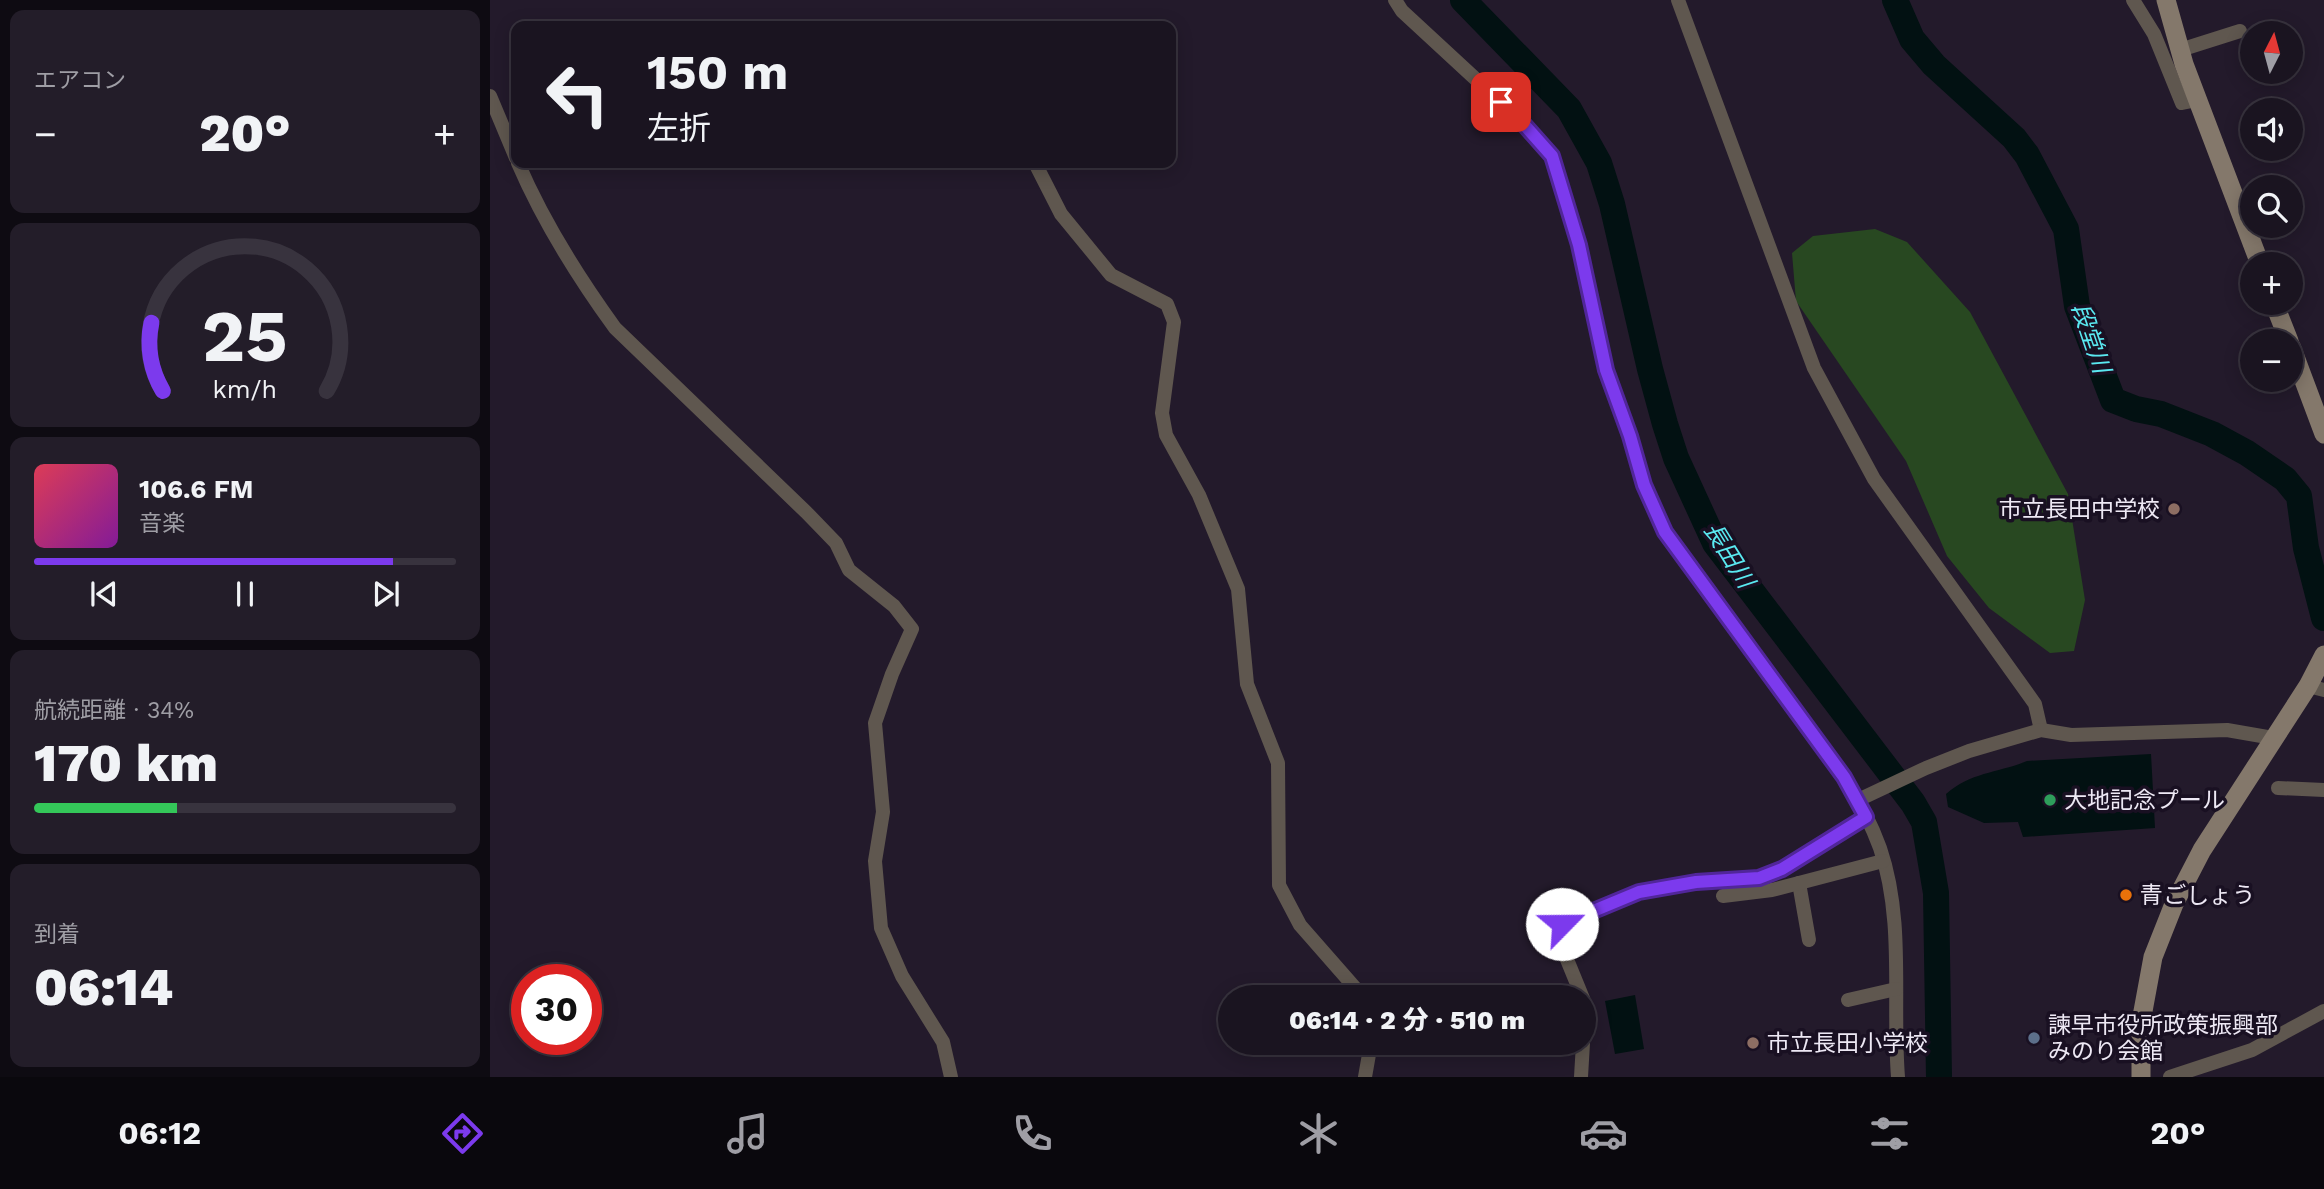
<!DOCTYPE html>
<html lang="ja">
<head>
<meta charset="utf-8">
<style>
  :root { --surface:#1a1420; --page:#231d29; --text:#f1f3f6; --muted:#9f9ea5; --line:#38333e; --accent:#7c3aed }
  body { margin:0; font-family:"Work Sans","Noto Sans JP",sans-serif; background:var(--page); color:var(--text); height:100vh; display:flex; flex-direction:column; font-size:26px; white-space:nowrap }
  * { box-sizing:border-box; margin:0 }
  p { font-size:23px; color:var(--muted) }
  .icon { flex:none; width:38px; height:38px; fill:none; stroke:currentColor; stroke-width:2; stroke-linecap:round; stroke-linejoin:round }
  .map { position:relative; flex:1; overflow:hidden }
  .side { display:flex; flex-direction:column; gap:10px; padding:10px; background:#0e0b12; width:490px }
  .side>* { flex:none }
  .hud { position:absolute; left:21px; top:21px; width:665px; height:147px; border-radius:14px; box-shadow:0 4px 18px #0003,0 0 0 2px var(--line); background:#1a1420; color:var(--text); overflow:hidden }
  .needle { width:46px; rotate:6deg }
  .fabs { position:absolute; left:1750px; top:21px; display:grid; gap:14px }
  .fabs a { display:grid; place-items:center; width:63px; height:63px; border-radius:50%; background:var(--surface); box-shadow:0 4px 18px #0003,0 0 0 2px var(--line); font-size:35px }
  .speed { position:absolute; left:21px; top:964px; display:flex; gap:14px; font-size:35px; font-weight:700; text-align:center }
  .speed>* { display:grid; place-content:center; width:91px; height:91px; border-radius:50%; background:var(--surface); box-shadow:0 4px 18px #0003,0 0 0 2px var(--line); line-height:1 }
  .speed .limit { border:10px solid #d22; background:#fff; color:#111 }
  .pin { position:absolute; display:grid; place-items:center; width:60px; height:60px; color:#fff; margin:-30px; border-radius:14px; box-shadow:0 4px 10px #0006 }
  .me { position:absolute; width:77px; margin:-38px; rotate:67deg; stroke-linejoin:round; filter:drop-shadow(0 0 5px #0008) }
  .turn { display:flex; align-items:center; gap:24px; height:147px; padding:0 21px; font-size:32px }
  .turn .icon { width:91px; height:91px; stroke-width:2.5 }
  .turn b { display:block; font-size:49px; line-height:60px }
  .big { font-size:52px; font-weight:800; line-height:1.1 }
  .side .card { flex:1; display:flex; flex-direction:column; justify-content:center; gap:10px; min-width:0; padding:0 24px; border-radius:14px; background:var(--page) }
  .side .dial { align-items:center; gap:0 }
  .dial svg { height:182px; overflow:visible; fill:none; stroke:var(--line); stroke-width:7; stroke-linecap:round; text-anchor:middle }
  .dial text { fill:var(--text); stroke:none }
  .song { display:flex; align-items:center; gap:21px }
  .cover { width:84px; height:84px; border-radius:10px; background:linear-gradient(135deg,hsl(350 70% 55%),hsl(290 70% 35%)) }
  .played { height:7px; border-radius:4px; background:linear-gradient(90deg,var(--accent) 85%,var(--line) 85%) }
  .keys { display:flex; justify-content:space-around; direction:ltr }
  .heat { display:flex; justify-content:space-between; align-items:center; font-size:38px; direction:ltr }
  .charge { height:10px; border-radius:5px; background:linear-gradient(90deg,#34c759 34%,var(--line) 0) }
  .trip { position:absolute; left:728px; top:985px; width:378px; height:70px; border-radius:35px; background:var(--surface); box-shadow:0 4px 18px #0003,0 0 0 2px var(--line); font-weight:800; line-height:70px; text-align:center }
  .tabs { display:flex; height:112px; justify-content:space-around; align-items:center; background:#0a080d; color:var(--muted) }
  .tabs .icon { width:49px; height:49px }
  .tabs .active { color:var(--accent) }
  .tabs b { font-size:32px; color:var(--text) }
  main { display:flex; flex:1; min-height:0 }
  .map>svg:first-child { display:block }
  .green { fill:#284821 }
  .water { fill:#021112 }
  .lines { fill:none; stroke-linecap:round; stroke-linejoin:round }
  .river { stroke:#021112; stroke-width:26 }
  .minor { stroke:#5f574f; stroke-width:14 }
  .secondary { stroke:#84786b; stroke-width:19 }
  .route-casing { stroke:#51269a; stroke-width:18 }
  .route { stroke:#7c3aed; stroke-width:12 }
  .education-dot { fill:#8d6e63; stroke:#191022; stroke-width:2.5 }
  .leisure-dot { fill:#2e9e5b; stroke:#191022; stroke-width:2.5 }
  .food-dot { fill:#e8710a; stroke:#191022; stroke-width:2.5 }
  .service-dot { fill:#5c6f8a; stroke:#191022; stroke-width:2.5 }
  .labels { text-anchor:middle; stroke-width:7; stroke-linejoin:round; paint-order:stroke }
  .poi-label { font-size:23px; fill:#ede8f4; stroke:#191022; text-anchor:start }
  .water-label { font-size:24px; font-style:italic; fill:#5ae9f1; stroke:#191022 }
</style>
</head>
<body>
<main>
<section class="side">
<div class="card"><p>エアコン</p>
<div class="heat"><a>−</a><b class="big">20°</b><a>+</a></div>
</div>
<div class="card dial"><svg viewBox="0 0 100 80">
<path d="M14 69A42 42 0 1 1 86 69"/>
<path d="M14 69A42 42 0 0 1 9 39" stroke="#7c3aed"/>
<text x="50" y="56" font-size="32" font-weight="700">25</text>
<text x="50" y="72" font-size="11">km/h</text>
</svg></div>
<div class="card">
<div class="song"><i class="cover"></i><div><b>106.6 FM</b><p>音楽</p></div></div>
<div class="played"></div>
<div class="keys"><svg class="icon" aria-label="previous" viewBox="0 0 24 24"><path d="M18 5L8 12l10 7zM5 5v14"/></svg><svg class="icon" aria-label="pause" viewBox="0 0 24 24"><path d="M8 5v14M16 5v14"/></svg><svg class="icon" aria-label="next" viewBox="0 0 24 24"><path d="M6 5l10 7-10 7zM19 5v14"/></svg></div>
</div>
<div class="card"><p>航続距離 · 34%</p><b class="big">170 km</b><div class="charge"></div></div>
<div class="card"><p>到着</p><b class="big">06:14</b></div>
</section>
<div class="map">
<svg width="1834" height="1077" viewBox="0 0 1834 1077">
  <rect width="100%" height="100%" fill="#231a2b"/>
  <!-- green -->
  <path class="green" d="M1385,229L1417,242L1480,312L1578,494L1595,600L1584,651L1560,653L1499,608L1457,556L1416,461L1306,301L1302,253L1323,236Z"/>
  <!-- water -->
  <g class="water">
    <path d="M1661,754L1665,828L1533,837L1528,822L1494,823L1458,807L1456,794C1481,772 1508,773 1537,761Z"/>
    <path d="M1145,995L1154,1049L1125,1054L1115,1001Z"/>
  </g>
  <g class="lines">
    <!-- river -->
    <g class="river">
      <path d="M973,0L1079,109L1109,163L1122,204L1160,369L1175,424L1186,458L1225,543L1423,803L1434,822L1446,893L1449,1077"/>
      <path d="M1405,0L1422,39L1444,65L1524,138L1537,155L1576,229L1587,306L1623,400L1646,409L1671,414L1722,434L1757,453L1795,479L1809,496L1816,548L1834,618"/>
    </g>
    <!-- minor -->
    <g class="minor">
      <path d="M905,0L912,11L1030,120L1062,156L1089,245L1116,370L1140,436L1154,485L1175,532L1354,777C1368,799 1381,823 1390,848C1415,921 1402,1002 1408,1077"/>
      <path d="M1188,0L1324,368L1384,479L1545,704L1551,730"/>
      <path d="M1643,0L1664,34L1692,103L1707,100"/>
      <path d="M1690,50L1750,31"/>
      <path d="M0,96L26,158"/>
      <path d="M28,163C53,221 88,277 125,328L316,512L346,543L359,570L404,606L422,629L402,674L385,723L393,812L385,861L391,928L412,976L453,1042L461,1077"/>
      <path d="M545,163L571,214L621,275L677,304L684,322L672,413L676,435L709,495L748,589L757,684L788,763L789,885L810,925L874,998"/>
      <path d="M1818,686L1834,690"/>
      <path d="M1788,788L1834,790"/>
      <path d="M1368,800L1436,768L1479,751L1551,730L1581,735L1737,730L1783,738"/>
      <path d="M1309,883L1319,940"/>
      <path d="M1233,896L1282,890L1393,861"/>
      <path d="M1358,1000L1406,989"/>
      <path d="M1094,1001L1069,940L1072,924L1149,892L1206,882L1269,878L1292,869L1376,817"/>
      <path d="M875,1077L881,1043"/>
      <path d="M1091,1077L1093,1043"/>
      <path d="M1680,1077L1762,1050L1834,1011"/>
    </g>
    <!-- secondary -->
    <g class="secondary">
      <path d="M1676,0L1694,64L1770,264"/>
      <path d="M1784,303L1799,341"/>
      <path d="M1801,346L1834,434"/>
      <path d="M1651,1077V1022L1663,957L1684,904L1712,850L1818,686L1834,655"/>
    </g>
  </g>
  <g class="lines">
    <!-- route casing -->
    <g class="route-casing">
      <path id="route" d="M1011,102L1030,120L1062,156L1089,245L1116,370L1140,436L1154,485L1175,532L1354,777L1376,817L1292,869L1269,878L1206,882L1149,892L1072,924"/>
    </g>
    <!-- route -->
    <use href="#route" class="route"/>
  </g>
  <!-- markers -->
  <g class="education-dot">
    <circle cx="1684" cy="509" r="7"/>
    <circle cx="1263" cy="1043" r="7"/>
  </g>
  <circle class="leisure-dot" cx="1560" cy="800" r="7"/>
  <circle class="food-dot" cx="1636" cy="895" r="7"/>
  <circle class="service-dot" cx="1544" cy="1038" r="7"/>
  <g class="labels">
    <!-- poi labels -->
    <g class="poi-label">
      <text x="1670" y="517" text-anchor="end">市立長田中学校</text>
      <text x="1574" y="808">大地記念プール</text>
      <text x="1650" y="903">青ごしょう</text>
      <text x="1558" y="1033">諫早市役所政策振興部<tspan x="1558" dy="26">みのり会館</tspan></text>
      <text x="1277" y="1051">市立長田小学校</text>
    </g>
    <!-- water labels -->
    <g class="water-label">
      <text transform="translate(1601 338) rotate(71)" y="8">段堂川</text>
      <text transform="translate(1239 555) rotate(58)" y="8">長田川</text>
    </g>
  </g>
</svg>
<div class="fabs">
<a><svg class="needle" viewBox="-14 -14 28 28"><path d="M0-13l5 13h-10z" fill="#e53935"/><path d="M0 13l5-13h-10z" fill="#9f9ea5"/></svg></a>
<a><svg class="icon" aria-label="sound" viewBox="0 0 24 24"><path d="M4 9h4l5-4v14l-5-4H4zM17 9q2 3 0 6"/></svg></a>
<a><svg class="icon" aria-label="search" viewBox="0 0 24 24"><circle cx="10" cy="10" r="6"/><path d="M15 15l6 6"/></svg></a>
<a>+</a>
<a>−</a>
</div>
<div class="speed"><div class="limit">30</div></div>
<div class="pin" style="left:1011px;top:102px;background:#d93025"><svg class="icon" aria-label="arrive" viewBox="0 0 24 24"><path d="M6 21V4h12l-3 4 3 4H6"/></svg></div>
<svg class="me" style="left:1072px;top:924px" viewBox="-20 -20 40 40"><circle r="19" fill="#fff"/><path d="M0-13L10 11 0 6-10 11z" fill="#7c3aed"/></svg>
<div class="trip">06:14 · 2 分 · 510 m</div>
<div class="hud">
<div class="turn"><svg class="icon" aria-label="left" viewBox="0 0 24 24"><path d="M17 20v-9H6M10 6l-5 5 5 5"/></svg><div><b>150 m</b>左折</div></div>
</div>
</div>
</main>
<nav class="tabs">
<b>06:12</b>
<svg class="icon active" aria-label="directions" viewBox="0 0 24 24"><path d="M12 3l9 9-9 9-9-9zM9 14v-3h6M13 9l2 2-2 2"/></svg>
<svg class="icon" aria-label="music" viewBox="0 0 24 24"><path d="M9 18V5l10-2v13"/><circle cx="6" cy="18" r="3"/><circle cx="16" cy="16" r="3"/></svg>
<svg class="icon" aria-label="phone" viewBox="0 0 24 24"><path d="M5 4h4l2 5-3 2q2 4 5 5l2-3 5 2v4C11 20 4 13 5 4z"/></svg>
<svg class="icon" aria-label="climate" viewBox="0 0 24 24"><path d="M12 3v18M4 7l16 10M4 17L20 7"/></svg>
<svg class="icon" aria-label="car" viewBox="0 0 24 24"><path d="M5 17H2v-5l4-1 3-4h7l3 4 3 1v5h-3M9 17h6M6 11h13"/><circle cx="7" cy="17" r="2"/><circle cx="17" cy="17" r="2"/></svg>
<svg class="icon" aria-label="filters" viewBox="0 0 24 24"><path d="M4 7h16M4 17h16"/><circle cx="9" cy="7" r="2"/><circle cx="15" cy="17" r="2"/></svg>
<b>20°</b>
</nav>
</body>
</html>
